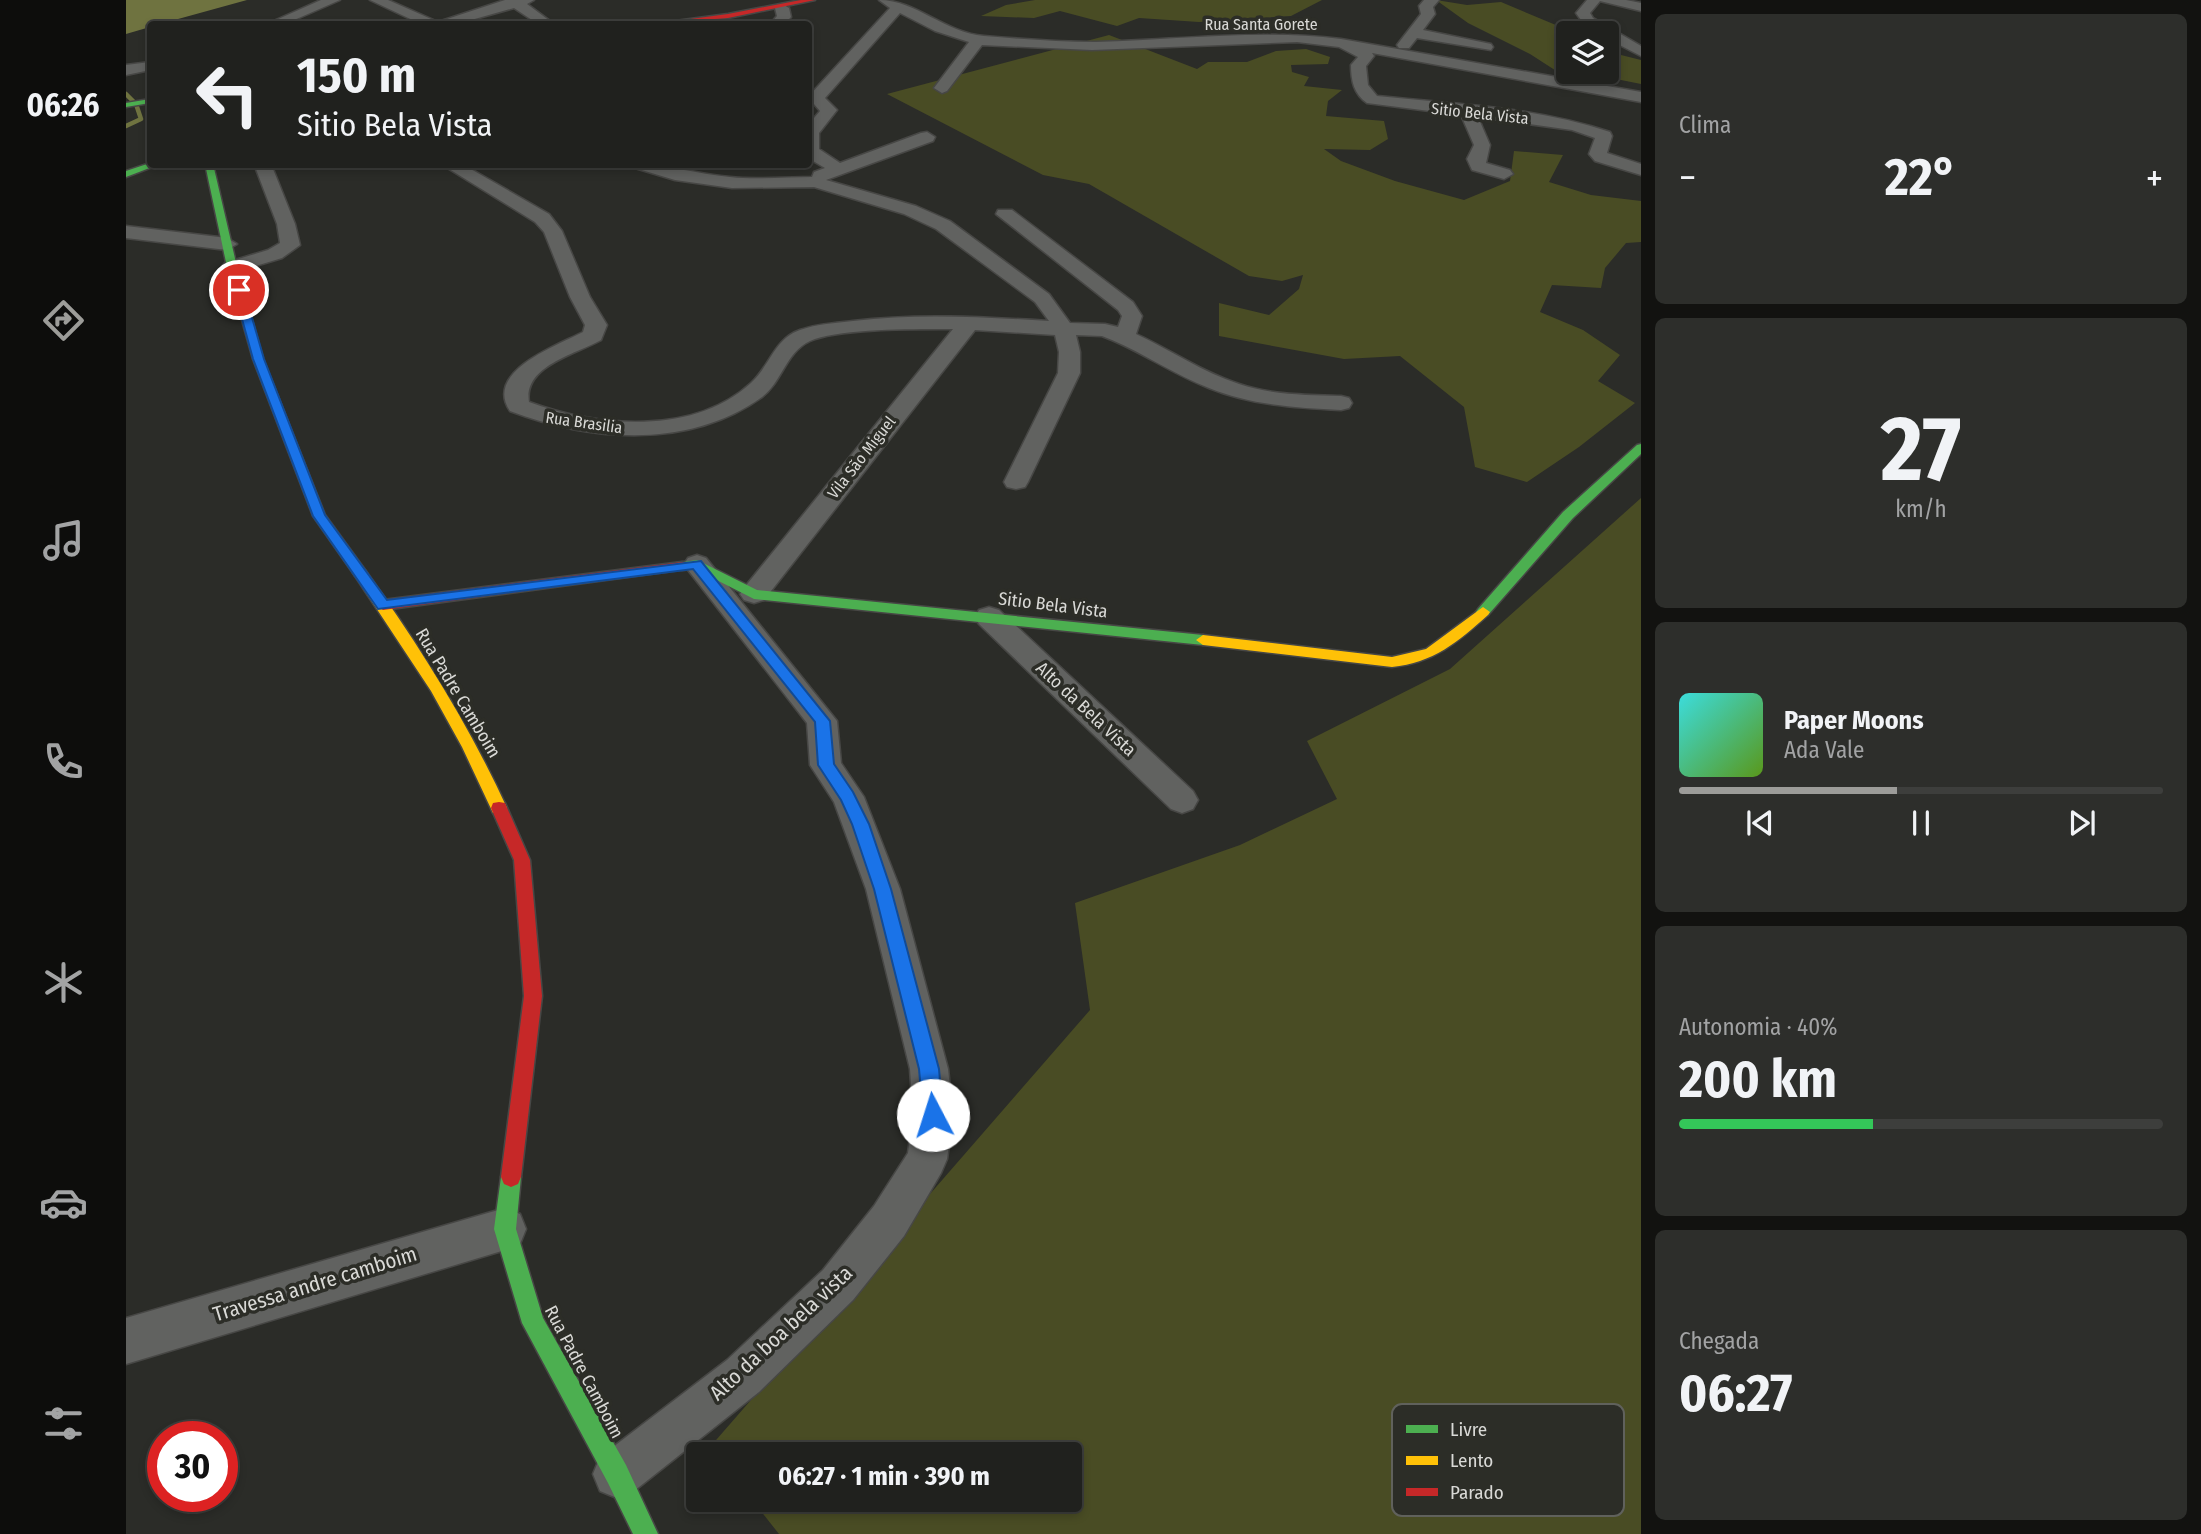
<!DOCTYPE html>
<html lang="pt">
<head>
<meta charset="utf-8">
<style>
  :root { --surface:#20211e; --page:#2d2e2b; --text:#f1f3f6; --muted:#a2a3a4; --line:#3d3e3c; --accent:#9c9c99 }
  body { margin:0; font-family:"Fira Sans Condensed",sans-serif; background:var(--page); color:var(--text); height:100vh; display:flex; flex-direction:column; font-size:26px; white-space:nowrap }
  * { box-sizing:border-box; margin:0 }
  p { font-size:23px; color:var(--muted) }
  .icon { flex:none; width:38px; height:38px; fill:none; stroke:currentColor; stroke-width:2; stroke-linecap:round; stroke-linejoin:round }
  .map { position:relative; flex:1; overflow:hidden }
  .details { display:flex; flex-direction:column; gap:14px; padding:14px; background:#121210; width:560px }
  .details>* { flex:none }
  .banner { position:absolute; left:21px; top:21px; width:665px; height:147px; border-radius:7px; box-shadow:0 4px 10px #0003,0 0 0 2px var(--line); background:#20211e; color:var(--text); overflow:hidden }
  .fabs { position:absolute; left:1430px; top:21px; display:grid; gap:14px }
  .fabs a { display:grid; place-items:center; width:63px; height:63px; border-radius:7px; background:var(--surface); box-shadow:0 4px 10px #0003,0 0 0 2px var(--line); font-size:35px }
  .speed { position:absolute; left:21px; top:1421px; display:flex; gap:14px; font-size:35px; font-weight:700; text-align:center }
  .speed>* { display:grid; place-content:center; width:91px; height:91px; border-radius:50%; background:var(--surface); box-shadow:0 4px 10px #0003,0 0 0 2px var(--line); line-height:1 }
  .speed .limit { border:10px solid #d22; background:#fff; color:#111 }
  .pin { position:absolute; display:grid; place-items:center; width:60px; height:60px; color:#fff; margin:-30px; border:4px solid #fff; border-radius:50%; box-shadow:0 2px 7px #0007 }
  .me { position:absolute; width:77px; margin:-38px; rotate:355deg; stroke-linejoin:round; filter:drop-shadow(0 0 5px #0008) }
  .turn { display:flex; align-items:center; gap:24px; height:147px; padding:0 35px; font-size:32px }
  .turn .icon { width:91px; height:91px; stroke-width:2.5 }
  .turn b { display:block; font-size:49px; line-height:60px }
  .big { font-size:52px; font-weight:700; line-height:1.1 }
  .details .tile { flex:1; display:flex; flex-direction:column; justify-content:center; gap:10px; min-width:0; padding:0 24px; border-radius:10px; background:var(--page) }
  .details .dial { align-items:center; gap:0 }
  .dial b { font-size:91px; line-height:1 }
  .song { display:flex; align-items:center; gap:21px }
  .cover { width:84px; height:84px; border-radius:10px; background:linear-gradient(135deg,hsl(180 70% 55%),hsl(90 70% 35%)) }
  .played { height:7px; border-radius:4px; background:linear-gradient(90deg,var(--accent) 45%,var(--line) 45%) }
  .keys { display:flex; justify-content:space-around; direction:ltr }
  .heat { display:flex; justify-content:space-between; align-items:center; font-size:38px; direction:ltr }
  .charge { height:10px; border-radius:5px; background:linear-gradient(90deg,#34c759 40%,var(--line) 0) }
  .trip { position:absolute; left:560px; top:1442px; width:396px; height:70px; border-radius:7px; background:var(--surface); box-shadow:0 4px 10px #0003,0 0 0 2px var(--line); font-weight:700; line-height:70px; text-align:center }
  main { display:flex; flex:1; min-height:0 }
  .tabs { display:flex; flex-direction:column; width:126px; justify-content:space-around; align-items:center; background:#0d0d0c; color:var(--muted) }
  .tabs .icon { width:49px; height:49px }
  .tabs .active { color:var(--accent) }
  .tabs b { font-size:32px; color:var(--text) }
  .map>svg:first-child { display:block }
  .green { fill:#494c24 }
  .water { fill:#6f7340 }
  .lines { fill:none; stroke-linecap:round; stroke-linejoin:round }
  .stream { stroke:#6f7340; stroke-width:4.5 }
  .street-casing { stroke:#474745; stroke-width:3 }
  .fast-casing { stroke:#474745; stroke-width:3 }
  .slow-casing { stroke:#474745; stroke-width:3 }
  .jam-casing { stroke:#474745; stroke-width:3 }
  .street { fill:#616260; fill-rule:evenodd }
  .fast { fill:#4caf50; fill-rule:evenodd }
  .slow { fill:#ffc107; fill-rule:evenodd }
  .jam { fill:#c62828; fill-rule:evenodd }
  .route { fill:#1a73e8; stroke:#114b97; stroke-width:2 }
  .labels { text-anchor:middle; stroke-width:7; stroke-linejoin:round; paint-order:stroke }
  .far-street-label { font-size:16px; fill:#d9d9d6; stroke:#2c2d27 }
  .street-label { font-size:18px; fill:#d9d9d6; stroke:#2c2d27 }
  .near-street-label { font-size:21px; fill:#d9d9d6; stroke:#2c2d27 }
  .key { fill:#2c2d27; stroke:#60615c; stroke-width:2 }
  .key-label { font-size:19px; fill:#d9d9d6 }
</style>
</head>
<body>
<main>
<nav class="tabs">
<b>06:26</b>
<svg class="icon active" aria-label="directions" viewBox="0 0 24 24"><path d="M12 3l9 9-9 9-9-9zM9 14v-3h6M13 9l2 2-2 2"/></svg>
<svg class="icon" aria-label="music" viewBox="0 0 24 24"><path d="M9 18V5l10-2v13"/><circle cx="6" cy="18" r="3"/><circle cx="16" cy="16" r="3"/></svg>
<svg class="icon" aria-label="phone" viewBox="0 0 24 24"><path d="M5 4h4l2 5-3 2q2 4 5 5l2-3 5 2v4C11 20 4 13 5 4z"/></svg>
<svg class="icon" aria-label="climate" viewBox="0 0 24 24"><path d="M12 3v18M4 7l16 10M4 17L20 7"/></svg>
<svg class="icon" aria-label="car" viewBox="0 0 24 24"><path d="M5 17H2v-5l4-1 3-4h7l3 4 3 1v5h-3M9 17h6M6 11h13"/><circle cx="7" cy="17" r="2"/><circle cx="17" cy="17" r="2"/></svg>
<svg class="icon" aria-label="filters" viewBox="0 0 24 24"><path d="M4 7h16M4 17h16"/><circle cx="9" cy="7" r="2"/><circle cx="15" cy="17" r="2"/></svg>
</nav>
<div class="map">
<svg width="1515" height="1534" viewBox="0 0 1515 1534">
  <rect width="100%" height="100%" fill="#2b2c28"/>
  <!-- green -->
  <g class="green">
    <path d="M909,0H1196L1165,16L1073,22L1013,18L991,26L934,11L908,18L855,16L880,5Z"/>
    <path d="M1310,0L1341,5L1375,2L1437,28L1442,33V72H1480L1481,45L1491,54L1515,60V84L1470,75L1435,74L1404,54L1342,23Z"/>
    <path d="M983,35L1071,69L1082,62H1121L1150,51L1180,49L1204,57L1202,64L1165,65L1166,72L1183,77L1178,86L1216,90L1202,101L1200,116L1258,121L1262,139L1244,150L1198,149L1215,161L1269,181L1338,200L1384,181L1388,151L1437,155L1423,182L1465,195L1515,201V242L1500,243L1479,268L1475,288L1426,285L1414,312L1457,330L1494,355L1472,381L1509,403L1453,447L1401,482L1349,467L1338,407L1274,356L1218,359L1093,336V303L1143,315L1173,289L1177,275L1156,281L1123,276L963,184L917,175L761,94Z"/>
    <path d="M1515,498V1534H653L626,1500H943V1454H589L584,1447L964,1010L949,903L1114,845L1211,799L1181,741L1324,669Z"/>
  </g>
  <!-- water -->
  <path class="water" d="M0,0H121L34,24H24V27L0,34Z"/>
  <g class="lines">
    <!-- stream -->
    <path class="stream" d="M0,94L10,104L15,119L0,126"/>
    <!-- street casing -->
    <g class="street-casing">
      <g id="street">
        <path d="M195,0H214L159,24H141Z"/>
        <path d="M244,0H262L312,22L379,0H408L401,4L428,24H412L388,8L331,24H295Z"/>
        <path d="M753,0C790,0 819,33 858,36C894,39 933,42 970,42C1051,40 1134,29 1215,39L1515,92V102L1246,53L1248,56L1240,66L1242,85L1251,96C1329,104 1410,107 1484,132L1486,136L1481,153L1515,164V175L1469,161L1463,154L1469,138L1446,130L1352,117L1364,145L1360,163L1384,170L1387,174L1378,179L1346,170L1341,159L1348,145L1335,115L1241,103C1228,94 1225,81 1225,65L1232,57L1213,47L1171,42L966,50L856,45L821,91L816,93L808,88L843,42L809,31L774,13L699,98L711,110L693,133V149L714,163L795,133L801,132L809,137L807,141L700,180L790,206L824,221L923,294L944,323L979,324L992,327L996,316L992,310L870,214L872,210H886L1007,302L1016,316L1010,334C1045,350 1076,372 1113,384C1145,395 1181,395 1215,396L1223,398L1226,403L1223,408L1215,410C1170,408 1125,405 1083,388C1049,375 1019,354 986,340L976,336L950,335L954,352V373L902,482L899,487L890,489L881,487L878,482L932,373L933,352L929,335L849,330L638,600L628,603L618,600L614,594L618,588L827,329C794,329 712,328 684,341C660,352 656,382 636,397C562,450 464,441 384,411C357,371 433,345 457,332L459,325L444,297L418,232L409,222L315,164H336L423,214L436,231L464,297L481,325L475,340C450,354 397,366 403,402C471,427 567,436 625,383C644,366 648,339 674,330C691,324 709,323 727,321C792,313 857,317 923,321L909,302L810,229L778,214L688,187L606,188L549,180L509,168L507,164C540,164 571,174 604,177C630,180 659,177 686,177L688,172L699,168L682,158V125L694,111L682,97L764,8Z"/>
        <path d="M1298,0H1313L1307,7L1309,14L1297,30L1365,44L1367,47L1365,50L1291,38L1283,48H1273L1271,45L1295,14L1293,6Z"/>
        <path d="M1461,0H1500L1515,3V11L1474,1L1464,13L1467,18L1515,46V56L1480,38V33C1467,33 1457,24 1450,13Z"/>
        <path d="M656,4L663,8L665,17L658,24H644L651,16L649,8Z"/>
        <path d="M24,62V70L0,75V65Z"/>
        <path d="M128,164H145L169,224L174,245L156,258L106,273L99,271L96,267L99,263L142,250L154,243L151,224Z"/>
        <path d="M0,226L101,238L111,244L101,250L0,238Z"/>
        <path d="M571,555L580,558L711,721L715,763L738,797L774,889L822,1069L827,1115L821,1159L815,1173L778,1236L727,1300L633,1392L508,1491L491,1498L474,1491L467,1474L474,1457L601,1360L697,1270L748,1206L782,1153L787,1115L784,1069L740,889L708,802L684,765L681,723L562,570L558,564L562,558Z"/>
        <path d="M863,607L873,610L1067,791L1072,800L1067,809L1056,813L1045,809L853,624L849,617L853,610Z"/>
        <path d="M379,1208L394,1214L400,1229L394,1244L379,1250L0,1364V1318Z"/>
      </g>
    </g>
    <!-- fast casing -->
    <g class="fast-casing">
      <g id="fast">
        <path d="M24,99V103L0,107V103Z"/>
        <path d="M24,163L34,164L0,177V171Z"/>
        <path d="M79,164H87L111,267L137,359L199,515L239,570L241,573L239,576H229L187,516L127,359L101,267Z"/>
        <path d="M1515,444V454L1447,518L1362,615H1352L1350,612L1352,609L1437,512L1511,445Z"/>
        <path d="M571,560L631,590L1077,635L1084,640L1077,645L628,599L569,569L556,570L549,566L551,563Z"/>
        <path d="M385,1167L392,1170L395,1177L390,1229L417,1318L500,1465L532,1534H507L482,1483L396,1323L368,1229L375,1177L378,1170Z"/>
      </g>
    </g>
    <!-- slow casing -->
    <g class="slow-casing">
      <g id="slow">
        <path d="M234,569L239,570C293,645 342,723 381,808L379,813H367L336,747L305,691L227,573Z"/>
        <path d="M1357,607L1364,612L1362,615C1332,642 1307,663 1266,667L1077,645L1070,640L1077,635L1266,657L1300,649Z"/>
      </g>
    </g>
    <!-- jam casing -->
    <g class="jam-casing">
      <g id="jam">
        <path d="M675,0H689L602,18L527,24L602,14Z"/>
        <path d="M556,562L561,563V569L257,610L250,605L257,600Z"/>
        <path d="M373,802L379,803L404,860L416,996L395,1177L392,1184L385,1187L378,1184L375,1177L398,996L388,860L365,808L367,803Z"/>
      </g>
    </g>
    <!-- street -->
    <use href="#street" class="street"/>
    <!-- fast -->
    <use href="#fast" class="fast"/>
    <!-- slow -->
    <use href="#slow" class="slow"/>
    <!-- jam -->
    <use href="#jam" class="jam"/>
  </g>
  <!-- route -->
  <path class="route" d="M113,287L118,290L138,359L199,515L261,600L575,561L704,721L708,764L727,792L743,824L765,889L813,1069L817,1115L814,1122L807,1125L800,1122L797,1115L793,1069L748,889L726,824L715,800L692,765L689,722L567,569L252,609L187,516L127,359L108,290Z"/>
  <g class="labels">
    <!-- far-street labels -->
    <g class="far-street-label">
      <text x="1135" y="30">Rua Santa Gorete</text>
      <text transform="translate(1354 113) rotate(6)" y="6">Sitio Bela Vista</text>
      <text transform="translate(458 422) rotate(8)" y="6">Rua Brasilia</text>
      <text transform="translate(735 457) rotate(-52)" y="6">Vila São Miguel</text>
    </g>
    <!-- street labels -->
    <g class="street-label">
      <text transform="translate(927 605) rotate(7)" y="6">Sitio Bela Vista</text>
      <text transform="translate(332 693) rotate(59)" y="6">Rua Padre Camboim</text>
      <text transform="translate(960 709) rotate(43)" y="6">Alto da Bela Vista</text>
      <text transform="translate(458 1372) rotate(62)" y="6">Rua Padre Camboim</text>
    </g>
    <!-- near-street labels -->
    <g class="near-street-label">
      <text transform="translate(189 1284) rotate(-17)" y="7">Travessa andre camboim</text>
      <text transform="translate(655 1333) rotate(-43)" y="7">Alto da boa bela vista</text>
    </g>
  </g>
  <!-- legend -->
  <rect x="1266" y="1404" width="232" height="112" rx="10" class="key"/>
  <rect x="1280" y="1425" width="32" height="8" fill="#4caf50"/>
  <rect x="1280" y="1456" width="32" height="9" fill="#ffc107"/>
  <rect x="1280" y="1488" width="32" height="8" fill="#c62828"/>
  <g class="key-label">
    <text x="1324" y="1436">Livre</text>
    <text x="1324" y="1467">Lento</text>
    <text x="1324" y="1499">Parado</text>
  </g>
</svg>
<div class="fabs">
<a><svg class="icon" aria-label="layers" viewBox="0 0 24 24"><path d="M12 4l9 5-9 5-9-5zM3 14l9 5 9-5"/></svg></a>
</div>
<div class="speed"><div class="limit">30</div></div>
<div class="pin" style="left:113px;top:290px;background:#d93025"><svg class="icon" aria-label="arrive" viewBox="0 0 24 24"><path d="M6 21V4h12l-3 4 3 4H6"/></svg></div>
<svg class="me" style="left:807px;top:1115px" viewBox="-20 -20 40 40"><circle r="19" fill="#fff"/><path d="M0-13L10 11 0 6-10 11z" fill="#1a73e8"/></svg>
<div class="trip">06:27 · 1 min · 390 m</div>
<div class="banner">
<div class="turn"><svg class="icon" aria-label="left" viewBox="0 0 24 24"><path d="M17 20v-9H6M10 6l-5 5 5 5"/></svg><div><b>150 m</b>Sitio Bela Vista</div></div>
</div>
</div>
<section class="details">
<div class="tile"><p>Clima</p>
<div class="heat"><a>−</a><b class="big">22°</b><a>+</a></div>
</div>
<div class="tile dial"><b>27</b><p>km/h</p></div>
<div class="tile">
<div class="song"><i class="cover"></i><div><b>Paper Moons</b><p>Ada Vale</p></div></div>
<div class="played"></div>
<div class="keys"><svg class="icon" aria-label="previous" viewBox="0 0 24 24"><path d="M18 5L8 12l10 7zM5 5v14"/></svg><svg class="icon" aria-label="pause" viewBox="0 0 24 24"><path d="M8 5v14M16 5v14"/></svg><svg class="icon" aria-label="next" viewBox="0 0 24 24"><path d="M6 5l10 7-10 7zM19 5v14"/></svg></div>
</div>
<div class="tile"><p>Autonomia · 40%</p><b class="big">200 km</b><div class="charge"></div></div>
<div class="tile"><p>Chegada</p><b class="big">06:27</b></div>
</section>
</main>
</body>
</html>
